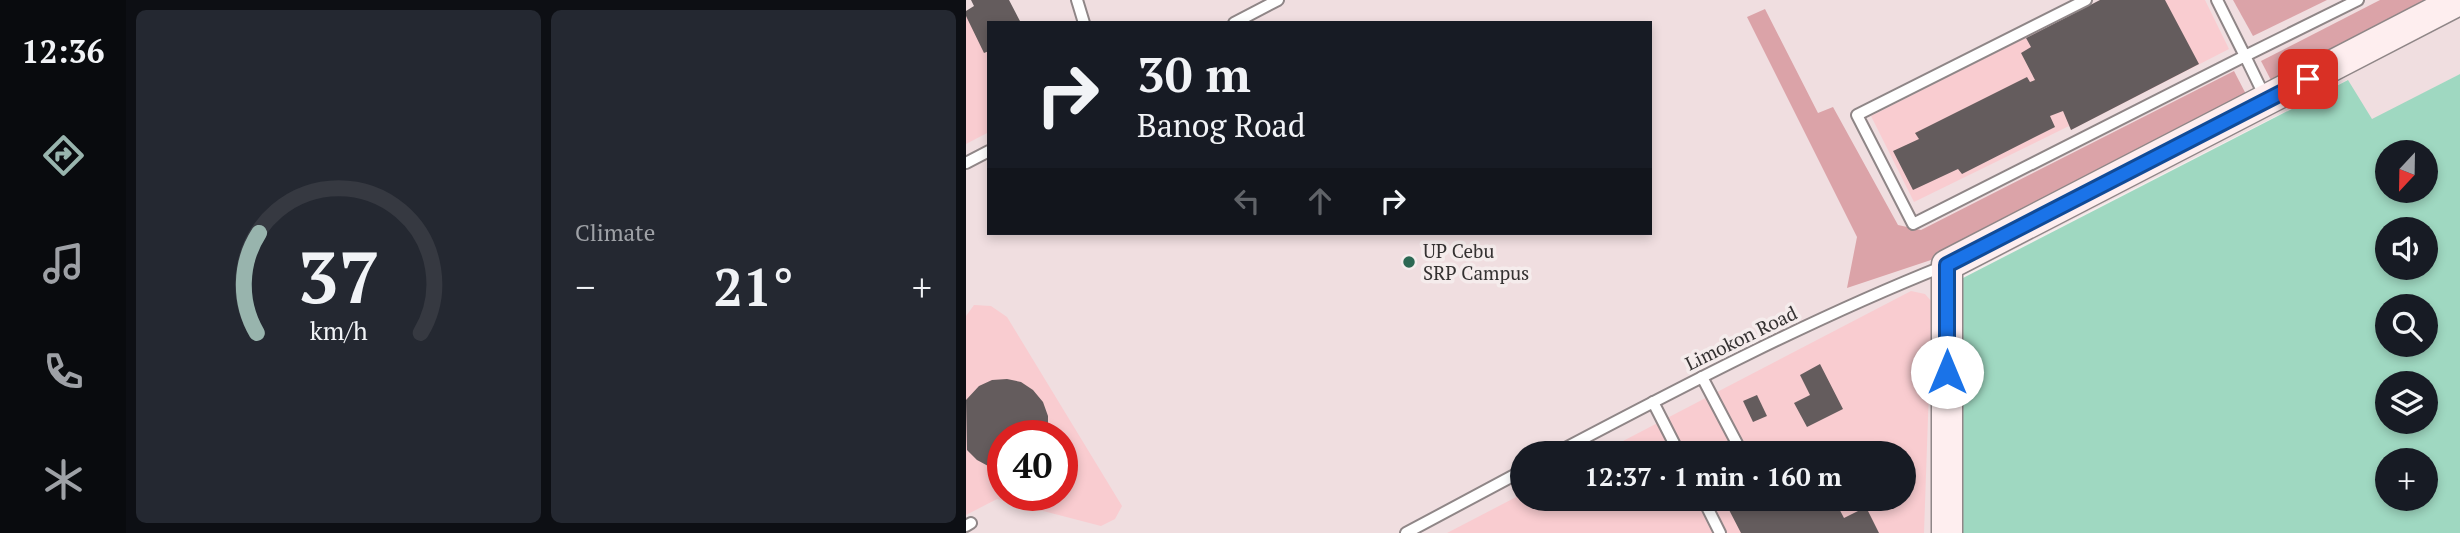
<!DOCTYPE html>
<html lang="en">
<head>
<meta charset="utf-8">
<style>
  :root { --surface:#171b24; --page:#242831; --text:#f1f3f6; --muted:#9ea1a6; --line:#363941; --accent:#98b4ad }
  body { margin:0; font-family:"PT Serif",serif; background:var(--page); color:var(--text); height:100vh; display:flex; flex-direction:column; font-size:26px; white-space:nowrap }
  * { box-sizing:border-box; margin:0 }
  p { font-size:23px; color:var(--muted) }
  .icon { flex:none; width:38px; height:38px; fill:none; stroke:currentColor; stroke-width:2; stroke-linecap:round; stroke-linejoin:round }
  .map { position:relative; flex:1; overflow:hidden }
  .drawer { display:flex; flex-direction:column; gap:10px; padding:10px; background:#0d0f14; width:840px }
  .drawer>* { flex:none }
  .banner { position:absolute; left:21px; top:21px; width:665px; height:214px; border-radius:0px; box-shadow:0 4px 10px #0003; background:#171b24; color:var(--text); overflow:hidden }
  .needle { width:46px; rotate:202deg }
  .fabs { position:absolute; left:1409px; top:140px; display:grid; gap:14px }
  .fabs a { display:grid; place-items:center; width:63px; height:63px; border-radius:50%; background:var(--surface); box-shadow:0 4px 10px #0003; font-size:35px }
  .speed { position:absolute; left:21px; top:420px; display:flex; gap:14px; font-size:35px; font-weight:700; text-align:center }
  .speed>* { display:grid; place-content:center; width:91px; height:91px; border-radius:50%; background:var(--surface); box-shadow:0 4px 10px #0003; line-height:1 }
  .speed .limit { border:10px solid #d22; background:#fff; color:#111 }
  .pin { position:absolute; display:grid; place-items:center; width:60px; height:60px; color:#fff; margin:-30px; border-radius:14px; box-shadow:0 4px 10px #0006 }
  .me { position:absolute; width:77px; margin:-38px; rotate:0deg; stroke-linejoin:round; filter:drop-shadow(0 0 5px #0008) }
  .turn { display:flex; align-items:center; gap:24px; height:147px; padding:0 35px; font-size:32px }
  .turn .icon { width:91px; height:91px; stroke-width:2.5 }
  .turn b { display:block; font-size:49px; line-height:60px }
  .lanes { display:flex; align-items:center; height:66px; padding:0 35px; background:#0003; justify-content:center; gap:35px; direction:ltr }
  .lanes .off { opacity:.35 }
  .big { font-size:52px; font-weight:800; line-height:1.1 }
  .drawer .tile { flex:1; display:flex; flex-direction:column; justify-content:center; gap:10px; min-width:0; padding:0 24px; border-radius:10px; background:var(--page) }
  .drawer .dial { align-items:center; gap:0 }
  .dial svg { height:182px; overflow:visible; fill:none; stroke:var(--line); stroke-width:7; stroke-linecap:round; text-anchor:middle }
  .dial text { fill:var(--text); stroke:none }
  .heat { display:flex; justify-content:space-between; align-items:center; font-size:38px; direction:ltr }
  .drawer .tiles { flex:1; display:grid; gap:10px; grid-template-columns:repeat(2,1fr) }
  .trip { position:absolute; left:544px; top:441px; width:406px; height:70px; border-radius:35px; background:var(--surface); box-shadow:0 4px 10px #0003; font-weight:800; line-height:70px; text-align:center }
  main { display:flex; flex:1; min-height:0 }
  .menu { display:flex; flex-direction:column; width:126px; justify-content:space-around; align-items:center; background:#090b0e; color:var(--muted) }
  .menu .icon { width:49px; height:49px }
  .menu .selected { color:var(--accent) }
  .menu b { font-size:32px; color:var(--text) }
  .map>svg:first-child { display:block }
  .built { fill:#f0dee0; fill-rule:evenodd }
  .green { fill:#f9ccd0; fill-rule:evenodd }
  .forest { fill:#dba3a8 }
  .water { fill:#9fd8c1; fill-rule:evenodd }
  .building { fill:#645c5d }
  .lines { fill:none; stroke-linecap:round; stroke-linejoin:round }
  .lane-casing { stroke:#8f8687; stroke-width:14 }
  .secondary-casing { stroke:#8f8687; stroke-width:33 }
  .lane { stroke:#fff; stroke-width:10 }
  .secondary { stroke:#feeeef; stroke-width:30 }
  .route-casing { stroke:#114b97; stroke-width:18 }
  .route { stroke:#1a73e8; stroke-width:12 }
  .poi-dot { fill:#2c6853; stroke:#f5ecec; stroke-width:2.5 }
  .labels { text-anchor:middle; stroke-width:7; stroke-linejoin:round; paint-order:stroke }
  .poi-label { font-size:19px; fill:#343131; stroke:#f5ecec; text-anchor:start }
  .street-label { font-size:19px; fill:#343131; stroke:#f5ecec }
</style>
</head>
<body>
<main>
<nav class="menu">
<b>12:36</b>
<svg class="icon selected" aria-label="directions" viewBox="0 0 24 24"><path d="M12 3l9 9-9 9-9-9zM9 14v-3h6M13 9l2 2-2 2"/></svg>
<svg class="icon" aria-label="music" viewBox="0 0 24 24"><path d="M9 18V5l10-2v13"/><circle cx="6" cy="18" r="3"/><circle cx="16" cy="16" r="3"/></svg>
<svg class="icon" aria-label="phone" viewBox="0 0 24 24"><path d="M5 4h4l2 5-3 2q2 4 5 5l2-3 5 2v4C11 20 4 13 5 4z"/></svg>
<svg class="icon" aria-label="climate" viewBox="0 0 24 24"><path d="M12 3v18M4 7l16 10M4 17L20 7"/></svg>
</nav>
<section class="drawer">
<div class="tiles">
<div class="tile dial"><svg viewBox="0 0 100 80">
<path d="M14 69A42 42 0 1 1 86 69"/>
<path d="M14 69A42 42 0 0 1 15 25" stroke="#98b4ad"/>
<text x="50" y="56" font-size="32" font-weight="700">37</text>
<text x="50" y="72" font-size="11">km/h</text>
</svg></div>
<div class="tile"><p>Climate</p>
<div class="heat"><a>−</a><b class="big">21°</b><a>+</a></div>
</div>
</div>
</section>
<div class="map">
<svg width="1494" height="533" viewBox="0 0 1494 533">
  <rect width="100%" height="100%" fill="#f5ecec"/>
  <!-- built -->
  <path class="built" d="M0,0H1494V74L1406,120L1381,80L996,276V533H0ZM23,23H684V233H23ZM37,436H96V495H37ZM556,453H938V499H556Z"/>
  <!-- green -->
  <g class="green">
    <path d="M1134,0H1239L1263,49L1105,130L1103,126L948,202L905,116Z"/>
    <path d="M0,10L23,55V132L0,144Z"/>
    <path d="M945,291L959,294L966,302L958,533H481L556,494V499H938V453H634Z"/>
    <path d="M8,305L25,306L41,317L156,506L149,519L135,526L31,499L0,515V316ZM37,436H96V495H37Z"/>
  </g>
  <!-- forest -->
  <g class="forest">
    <path d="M1267,0H1361L1287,36Z"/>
    <path d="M1414,0H1471L1308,86L1295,61Z"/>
    <path d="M799,9L852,113L867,107L932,225L955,230L1268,71L1283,100L968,259L881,288L891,237L781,17Z"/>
  </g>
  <!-- water -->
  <path class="water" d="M1494,74V533H995L997,278L1382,80L1406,119ZM1421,152H1460V191H1421ZM1421,229H1460V268H1421ZM1421,306H1460V345H1421ZM1421,383H1460V422H1421ZM1421,460H1460V499H1421Z"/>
  <!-- building -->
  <g class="building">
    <path d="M5,0H43L55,23H23V51L18,53L0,16V11L8,6Z"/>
    <path d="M1134,0H1199L1233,64L1105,130L1097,111L1084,116L1089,127L996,174L992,169L947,190L927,151L953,139L949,133L1061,77L1064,82L1069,80L1055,53L1065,47L1060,38Z"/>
    <path d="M854,364L877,409L841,427L828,403L844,395L834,375Z"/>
    <path d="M41,379L55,382L67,390L77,402L82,416V431L81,436H37V468L24,467L11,460L1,450L0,400L13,386L26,380Z"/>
    <path d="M791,395L801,416L787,422L777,401Z"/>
    <path d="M772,499H868L878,518L900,507L913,533H775L760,504Z"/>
  </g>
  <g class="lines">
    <!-- lane casing -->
    <g class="lane-casing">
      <g id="lane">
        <path d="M111,0L118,23"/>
        <path d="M1120,0L891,115L947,224L1279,56L1299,97"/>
        <path d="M1251,0L1279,56L1392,0"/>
        <path d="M268,23L312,0"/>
        <path d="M0,163L23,151"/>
        <path d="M736,377L776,453"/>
        <path d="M687,402L713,453"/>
        <path d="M590,453C717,386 845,319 978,266"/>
        <path d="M737,499L754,533"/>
        <path d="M0,526L5,523"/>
        <path d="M440,533L556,471"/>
      </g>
    </g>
    <!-- secondary casing -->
    <g class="secondary-casing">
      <path id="secondary" d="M981,533V265L1493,0"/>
    </g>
    <!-- lane -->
    <use href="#lane" class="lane"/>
    <!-- secondary -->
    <use href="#secondary" class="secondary"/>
  </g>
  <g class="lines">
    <!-- route casing -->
    <g class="route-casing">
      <path id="route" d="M981,372V265L1342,79"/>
    </g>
    <!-- route -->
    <use href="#route" class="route"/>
  </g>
  <!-- markers -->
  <circle class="poi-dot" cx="443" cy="262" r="7"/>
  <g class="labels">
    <!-- poi labels -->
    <g class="poi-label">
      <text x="457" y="258">UP Cebu<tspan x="457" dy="22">SRP Campus</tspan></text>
    </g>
    <!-- street labels -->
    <g class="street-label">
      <text transform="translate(775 338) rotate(-26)" y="7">Limokon Road</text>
    </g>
  </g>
</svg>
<div class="fabs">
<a><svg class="needle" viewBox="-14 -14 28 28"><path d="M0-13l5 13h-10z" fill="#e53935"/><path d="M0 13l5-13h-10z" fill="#9ea1a6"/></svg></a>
<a><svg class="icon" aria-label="sound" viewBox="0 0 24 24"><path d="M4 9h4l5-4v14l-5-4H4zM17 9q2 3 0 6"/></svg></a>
<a><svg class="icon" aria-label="search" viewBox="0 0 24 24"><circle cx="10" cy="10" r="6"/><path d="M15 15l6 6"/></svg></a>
<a><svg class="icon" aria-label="layers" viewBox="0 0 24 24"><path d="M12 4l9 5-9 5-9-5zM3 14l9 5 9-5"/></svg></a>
<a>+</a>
</div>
<div class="speed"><div class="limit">40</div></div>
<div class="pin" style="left:1342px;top:79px;background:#d93025"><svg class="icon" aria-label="arrive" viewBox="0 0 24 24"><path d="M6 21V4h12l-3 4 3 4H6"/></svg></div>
<svg class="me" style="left:981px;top:372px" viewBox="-20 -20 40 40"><circle r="19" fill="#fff"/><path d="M0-13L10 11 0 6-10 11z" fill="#1a73e8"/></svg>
<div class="trip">12:37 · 1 min · 160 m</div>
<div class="banner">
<div class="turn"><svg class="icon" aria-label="right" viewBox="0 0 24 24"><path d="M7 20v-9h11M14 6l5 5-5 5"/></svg><div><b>30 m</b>Banog Road</div></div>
<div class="lanes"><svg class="icon off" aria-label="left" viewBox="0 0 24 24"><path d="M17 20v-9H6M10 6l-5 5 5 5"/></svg><svg class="icon off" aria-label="ahead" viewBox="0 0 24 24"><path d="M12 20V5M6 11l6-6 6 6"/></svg><svg class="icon" aria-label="right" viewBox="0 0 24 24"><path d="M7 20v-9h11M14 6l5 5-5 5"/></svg></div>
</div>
</div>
</main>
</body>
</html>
